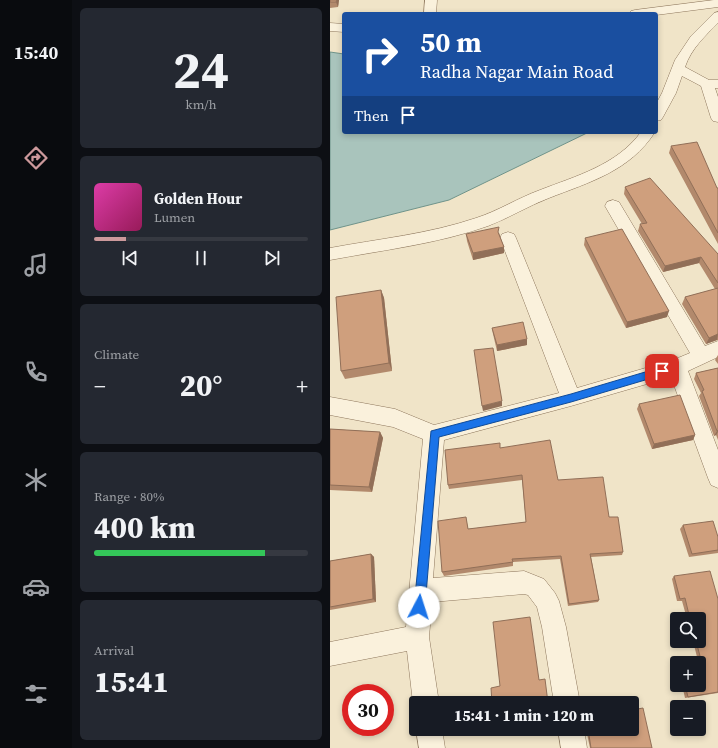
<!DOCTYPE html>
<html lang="en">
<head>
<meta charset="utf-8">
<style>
  :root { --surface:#171b24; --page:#242831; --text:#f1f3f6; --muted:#9ea1a6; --line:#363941; --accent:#cc999b }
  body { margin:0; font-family:"Source Serif 4",serif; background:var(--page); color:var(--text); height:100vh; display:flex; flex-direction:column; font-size:15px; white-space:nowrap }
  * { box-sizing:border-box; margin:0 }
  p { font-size:13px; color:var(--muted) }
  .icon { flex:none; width:22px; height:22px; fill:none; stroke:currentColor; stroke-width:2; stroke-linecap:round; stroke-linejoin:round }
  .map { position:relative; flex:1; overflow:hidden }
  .side { display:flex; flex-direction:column; gap:8px; padding:8px; background:#0d0f14; width:258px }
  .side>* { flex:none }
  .guide { position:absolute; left:12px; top:12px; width:316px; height:122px; border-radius:4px; box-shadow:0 2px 6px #0003; background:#1a4fa0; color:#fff; overflow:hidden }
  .buttons { position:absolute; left:340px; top:612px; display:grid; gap:8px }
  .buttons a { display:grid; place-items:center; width:36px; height:36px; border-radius:4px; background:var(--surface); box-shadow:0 2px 6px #0003; font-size:20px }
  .speed { position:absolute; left:12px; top:684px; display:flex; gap:8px; font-size:20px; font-weight:700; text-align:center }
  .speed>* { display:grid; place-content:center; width:52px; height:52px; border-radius:50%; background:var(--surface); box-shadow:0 2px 6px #0003; line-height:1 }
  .speed .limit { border:6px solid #d22; background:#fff; color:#111 }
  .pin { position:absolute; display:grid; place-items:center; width:34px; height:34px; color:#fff; margin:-17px; border-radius:8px; box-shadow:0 2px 6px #0006 }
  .me { position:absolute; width:44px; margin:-22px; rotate:5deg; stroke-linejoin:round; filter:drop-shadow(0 0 3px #0008) }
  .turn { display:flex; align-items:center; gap:14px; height:84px; padding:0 12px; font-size:18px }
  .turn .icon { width:52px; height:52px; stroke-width:2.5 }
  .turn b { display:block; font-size:28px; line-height:34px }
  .then { display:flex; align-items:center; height:38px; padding:0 12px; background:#0003; gap:8px; font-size:15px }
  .big { font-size:30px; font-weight:800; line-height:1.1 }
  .side .card { flex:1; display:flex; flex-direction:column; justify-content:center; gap:6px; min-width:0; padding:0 14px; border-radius:6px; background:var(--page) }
  .side .dial { align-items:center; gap:0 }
  .dial b { font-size:52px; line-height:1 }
  .song { display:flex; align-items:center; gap:12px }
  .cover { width:48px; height:48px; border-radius:6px; background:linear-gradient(135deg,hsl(320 70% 55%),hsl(330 70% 35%)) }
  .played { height:4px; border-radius:2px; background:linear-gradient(90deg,var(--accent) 15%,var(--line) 15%) }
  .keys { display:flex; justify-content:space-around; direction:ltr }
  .heat { display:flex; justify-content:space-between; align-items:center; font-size:22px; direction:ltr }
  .charge { height:6px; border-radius:3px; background:linear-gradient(90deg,#34c759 80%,var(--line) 0) }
  .trip { position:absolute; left:79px; top:696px; width:230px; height:40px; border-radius:4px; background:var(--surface); box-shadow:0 2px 6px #0003; font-weight:800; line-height:40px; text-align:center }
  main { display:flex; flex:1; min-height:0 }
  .menu { display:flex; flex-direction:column; width:72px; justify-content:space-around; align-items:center; background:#090b0e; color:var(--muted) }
  .menu .icon { width:28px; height:28px }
  .menu .selected { color:var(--accent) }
  .menu b { font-size:18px; color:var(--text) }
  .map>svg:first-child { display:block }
  .water { fill:#a9c4bc; stroke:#6f938a }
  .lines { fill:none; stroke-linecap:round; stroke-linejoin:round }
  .street-casing { stroke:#8d765c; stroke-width:1 }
  .street { fill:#faf1dc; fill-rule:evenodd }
  .wall { fill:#b2896c }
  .shaded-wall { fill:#916f58 }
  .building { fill:#cf9f7d; stroke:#916f58 }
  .route { fill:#1a73e8; stroke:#114b97 }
</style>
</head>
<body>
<main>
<nav class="menu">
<b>15:40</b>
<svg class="icon selected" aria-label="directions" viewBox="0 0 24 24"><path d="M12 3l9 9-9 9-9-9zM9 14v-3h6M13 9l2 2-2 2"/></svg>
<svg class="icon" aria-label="music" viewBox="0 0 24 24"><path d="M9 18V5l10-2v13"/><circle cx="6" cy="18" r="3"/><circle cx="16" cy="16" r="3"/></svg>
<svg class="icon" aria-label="phone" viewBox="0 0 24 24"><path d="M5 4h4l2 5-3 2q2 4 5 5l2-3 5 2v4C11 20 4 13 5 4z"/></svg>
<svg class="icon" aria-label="climate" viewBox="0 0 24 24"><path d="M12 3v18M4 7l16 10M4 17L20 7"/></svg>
<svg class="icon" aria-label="car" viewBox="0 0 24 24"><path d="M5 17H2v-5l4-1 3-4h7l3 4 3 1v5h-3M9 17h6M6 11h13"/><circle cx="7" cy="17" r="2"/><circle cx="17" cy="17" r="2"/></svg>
<svg class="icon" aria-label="filters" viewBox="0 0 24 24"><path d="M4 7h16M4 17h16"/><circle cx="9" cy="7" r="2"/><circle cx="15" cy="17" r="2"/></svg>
</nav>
<section class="side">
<div class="card dial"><b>24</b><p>km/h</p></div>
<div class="card">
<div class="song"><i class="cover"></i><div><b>Golden Hour</b><p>Lumen</p></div></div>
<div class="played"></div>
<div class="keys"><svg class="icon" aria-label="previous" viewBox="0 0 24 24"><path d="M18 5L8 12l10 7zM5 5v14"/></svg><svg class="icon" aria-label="pause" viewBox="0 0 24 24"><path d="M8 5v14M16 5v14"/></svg><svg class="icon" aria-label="next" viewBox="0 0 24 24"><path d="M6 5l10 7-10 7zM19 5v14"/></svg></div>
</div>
<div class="card"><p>Climate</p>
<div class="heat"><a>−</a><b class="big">20°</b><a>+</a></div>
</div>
<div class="card"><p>Range · 80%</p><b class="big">400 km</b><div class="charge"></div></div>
<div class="card"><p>Arrival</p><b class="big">15:41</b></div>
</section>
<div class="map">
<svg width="388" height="748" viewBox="0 0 388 748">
  <rect width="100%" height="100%" fill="#f0e4c8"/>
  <!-- water -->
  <path class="water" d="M0,52L14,54V132H259L119,200L0,230Z"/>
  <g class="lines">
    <!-- street casing -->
    <g class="street-casing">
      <g id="street">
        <path d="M95,0H107L106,14H94Z"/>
        <path d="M384,0H388V7L326,15L299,14L301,11L305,10Z"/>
        <path d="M388,12V23C375,36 361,49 355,67L379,80H388V88H385L388,97V122L383,121L381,118L371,86L352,76L346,93L333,117L331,120L326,121V104L332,93L345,60L361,36L384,13Z"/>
        <path d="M0,23L14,24V32L0,31Z"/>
        <path d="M311,132H325C300,171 260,182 219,198C198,206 179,218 158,226C107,244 53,250 0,260V248C48,239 99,234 146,218C168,211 188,198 210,190C246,176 287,165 311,132Z"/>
        <path d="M283,200L289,202L375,346L388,341V357L358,371L388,450V488L381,485L378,478L341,377L241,406L114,440L103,578L194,571L214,579L225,593L229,601L236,627L250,703H224L212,627L207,607L198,595L194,594L102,602L99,637L109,703H86V709L83,703L77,651L0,666V642L76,627L93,439L63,427L0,415V397L65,409L104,425L229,393L170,238L172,234L178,232L184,234L186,238L247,388L343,360L360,353L275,206L277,202Z"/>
        <path d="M86,729H112L115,748H89Z"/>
        <path d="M228,729H254L257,748H231Z"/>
      </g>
    </g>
    <!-- street -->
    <use href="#street" class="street"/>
  </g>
  <!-- wall -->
  <g class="wall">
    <path d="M0,0H9L8,7L0,8Z"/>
    <path d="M341,146L387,188H388V244L339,153Z"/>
    <path d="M295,187L388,254V340H387L376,344L352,304L355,297L385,289L369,263L333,272L308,231L310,224H312L294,194Z"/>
    <path d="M169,233L174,247V253L143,260L137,241L136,234Z"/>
    <path d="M255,238L337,317L296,328L254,245Z"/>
    <path d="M51,290L54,298L62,371L15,379L11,371Z"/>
    <path d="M162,328L197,339V345L167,351L163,334Z"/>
    <path d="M388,355V364L385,360Z"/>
    <path d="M388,368V440L386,435L384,436L369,396L371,393L364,379L366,373Z"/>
    <path d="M309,404L365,435L363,440L322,449L307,409Z"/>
    <path d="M0,429L50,432L53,438L42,492L0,490Z"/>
    <path d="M170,448L228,480L279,517L293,552L292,555L261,557L269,600L268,602L238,606L230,559L183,562V566L114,576L112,572L136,517L138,529L196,522L192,480L119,489L118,485Z"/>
    <path d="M353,525L388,537V553L359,557L350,529Z"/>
    <path d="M41,554L44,557L46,602L0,610V561Z"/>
    <path d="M344,576L388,599V693L355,698L352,685H369V663H347V666L346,662L349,660L367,657L363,641H369V619H357L352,601H347L342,579Z"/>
    <path d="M165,729H193L166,733Z"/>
    <path d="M256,729H302L322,748H260Z"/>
  </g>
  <!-- shaded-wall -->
  <g class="shaded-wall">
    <path d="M7,0H9L8,7L6,2Z"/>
    <path d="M174,247V253L143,260V253Z"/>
    <path d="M371,257L369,263L333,272L335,266Z"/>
    <path d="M51,290L54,298L62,371L59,363Z"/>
    <path d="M339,311L337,317L296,328L297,322Z"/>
    <path d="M388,334L387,340L376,344L379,338Z"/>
    <path d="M197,339V345L167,351V345Z"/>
    <path d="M172,401V406L153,411L152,406Z"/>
    <path d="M388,430V432L386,435L384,436L387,431Z"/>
    <path d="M50,432L53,438L42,492L39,487Z"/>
    <path d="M365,435L363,440L322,449L324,444Z"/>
    <path d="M41,554L44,557L46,602L43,599Z"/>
  </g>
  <!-- building -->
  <g class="building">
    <path d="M0,0H7L6,2H0Z"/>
    <path d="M367,142L387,188H388V233L341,146Z"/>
    <path d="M320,178L388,254V283L371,257L335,266L310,224L317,223L295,187Z"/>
    <path d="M169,227L168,232L174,247L143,253L136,234Z"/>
    <path d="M292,229L339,311L297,322L255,238Z"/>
    <path d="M388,288V334L379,338L355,297Z"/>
    <path d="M51,290L59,363L11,371L6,297Z"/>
    <path d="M193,322L197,339L167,345L162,328Z"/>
    <path d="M163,348L172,401L152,406L144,350Z"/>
    <path d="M388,368V430L387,431L372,391L374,390L366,373Z"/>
    <path d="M350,395L365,435L324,444L309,404Z"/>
    <path d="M0,429L50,432L39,487L0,485Z"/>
    <path d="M220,440L228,480L273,477L279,517H288L293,552L260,554L269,600L239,604L231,556L182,559L183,562L112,572L108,521L136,517L138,529L196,522L192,475L118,485L115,450L170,443V448Z"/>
    <path d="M383,521L388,537V550L362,554L353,525Z"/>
    <path d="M41,554L43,599L0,607V561Z"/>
    <path d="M380,571L388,599V692L358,697L355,685H369V663H349V660L370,656L366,641H369V619H360L355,598L350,599L344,576Z"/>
    <path d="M200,617L209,680L215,679L218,703H162L161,688L170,686L163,622Z"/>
    <path d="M313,708L322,748H261L258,729H302V710Z"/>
    <path d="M165,729H189L165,733Z"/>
  </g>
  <!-- route -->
  <path class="route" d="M332,367L335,368L336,371L335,374L332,375L241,402L109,437L95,607L93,611L89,612L85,611L84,607L101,431L241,394Z"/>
</svg>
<div class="buttons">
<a><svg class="icon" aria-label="search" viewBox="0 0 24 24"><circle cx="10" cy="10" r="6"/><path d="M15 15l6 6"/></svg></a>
<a>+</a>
<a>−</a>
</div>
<div class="speed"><div class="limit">30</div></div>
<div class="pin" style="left:332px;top:371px;background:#d93025"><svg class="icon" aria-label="arrive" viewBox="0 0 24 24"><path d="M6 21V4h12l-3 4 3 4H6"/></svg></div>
<svg class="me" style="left:89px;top:607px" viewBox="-20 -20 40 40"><circle r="19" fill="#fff"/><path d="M0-13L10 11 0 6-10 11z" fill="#1a73e8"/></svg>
<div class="trip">15:41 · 1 min · 120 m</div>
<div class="guide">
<div class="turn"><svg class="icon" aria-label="right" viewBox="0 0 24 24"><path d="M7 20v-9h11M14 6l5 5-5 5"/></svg><div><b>50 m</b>Radha Nagar Main Road</div></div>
<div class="then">Then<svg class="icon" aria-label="arrive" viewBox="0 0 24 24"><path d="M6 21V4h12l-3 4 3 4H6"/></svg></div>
</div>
</div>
</main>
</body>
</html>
